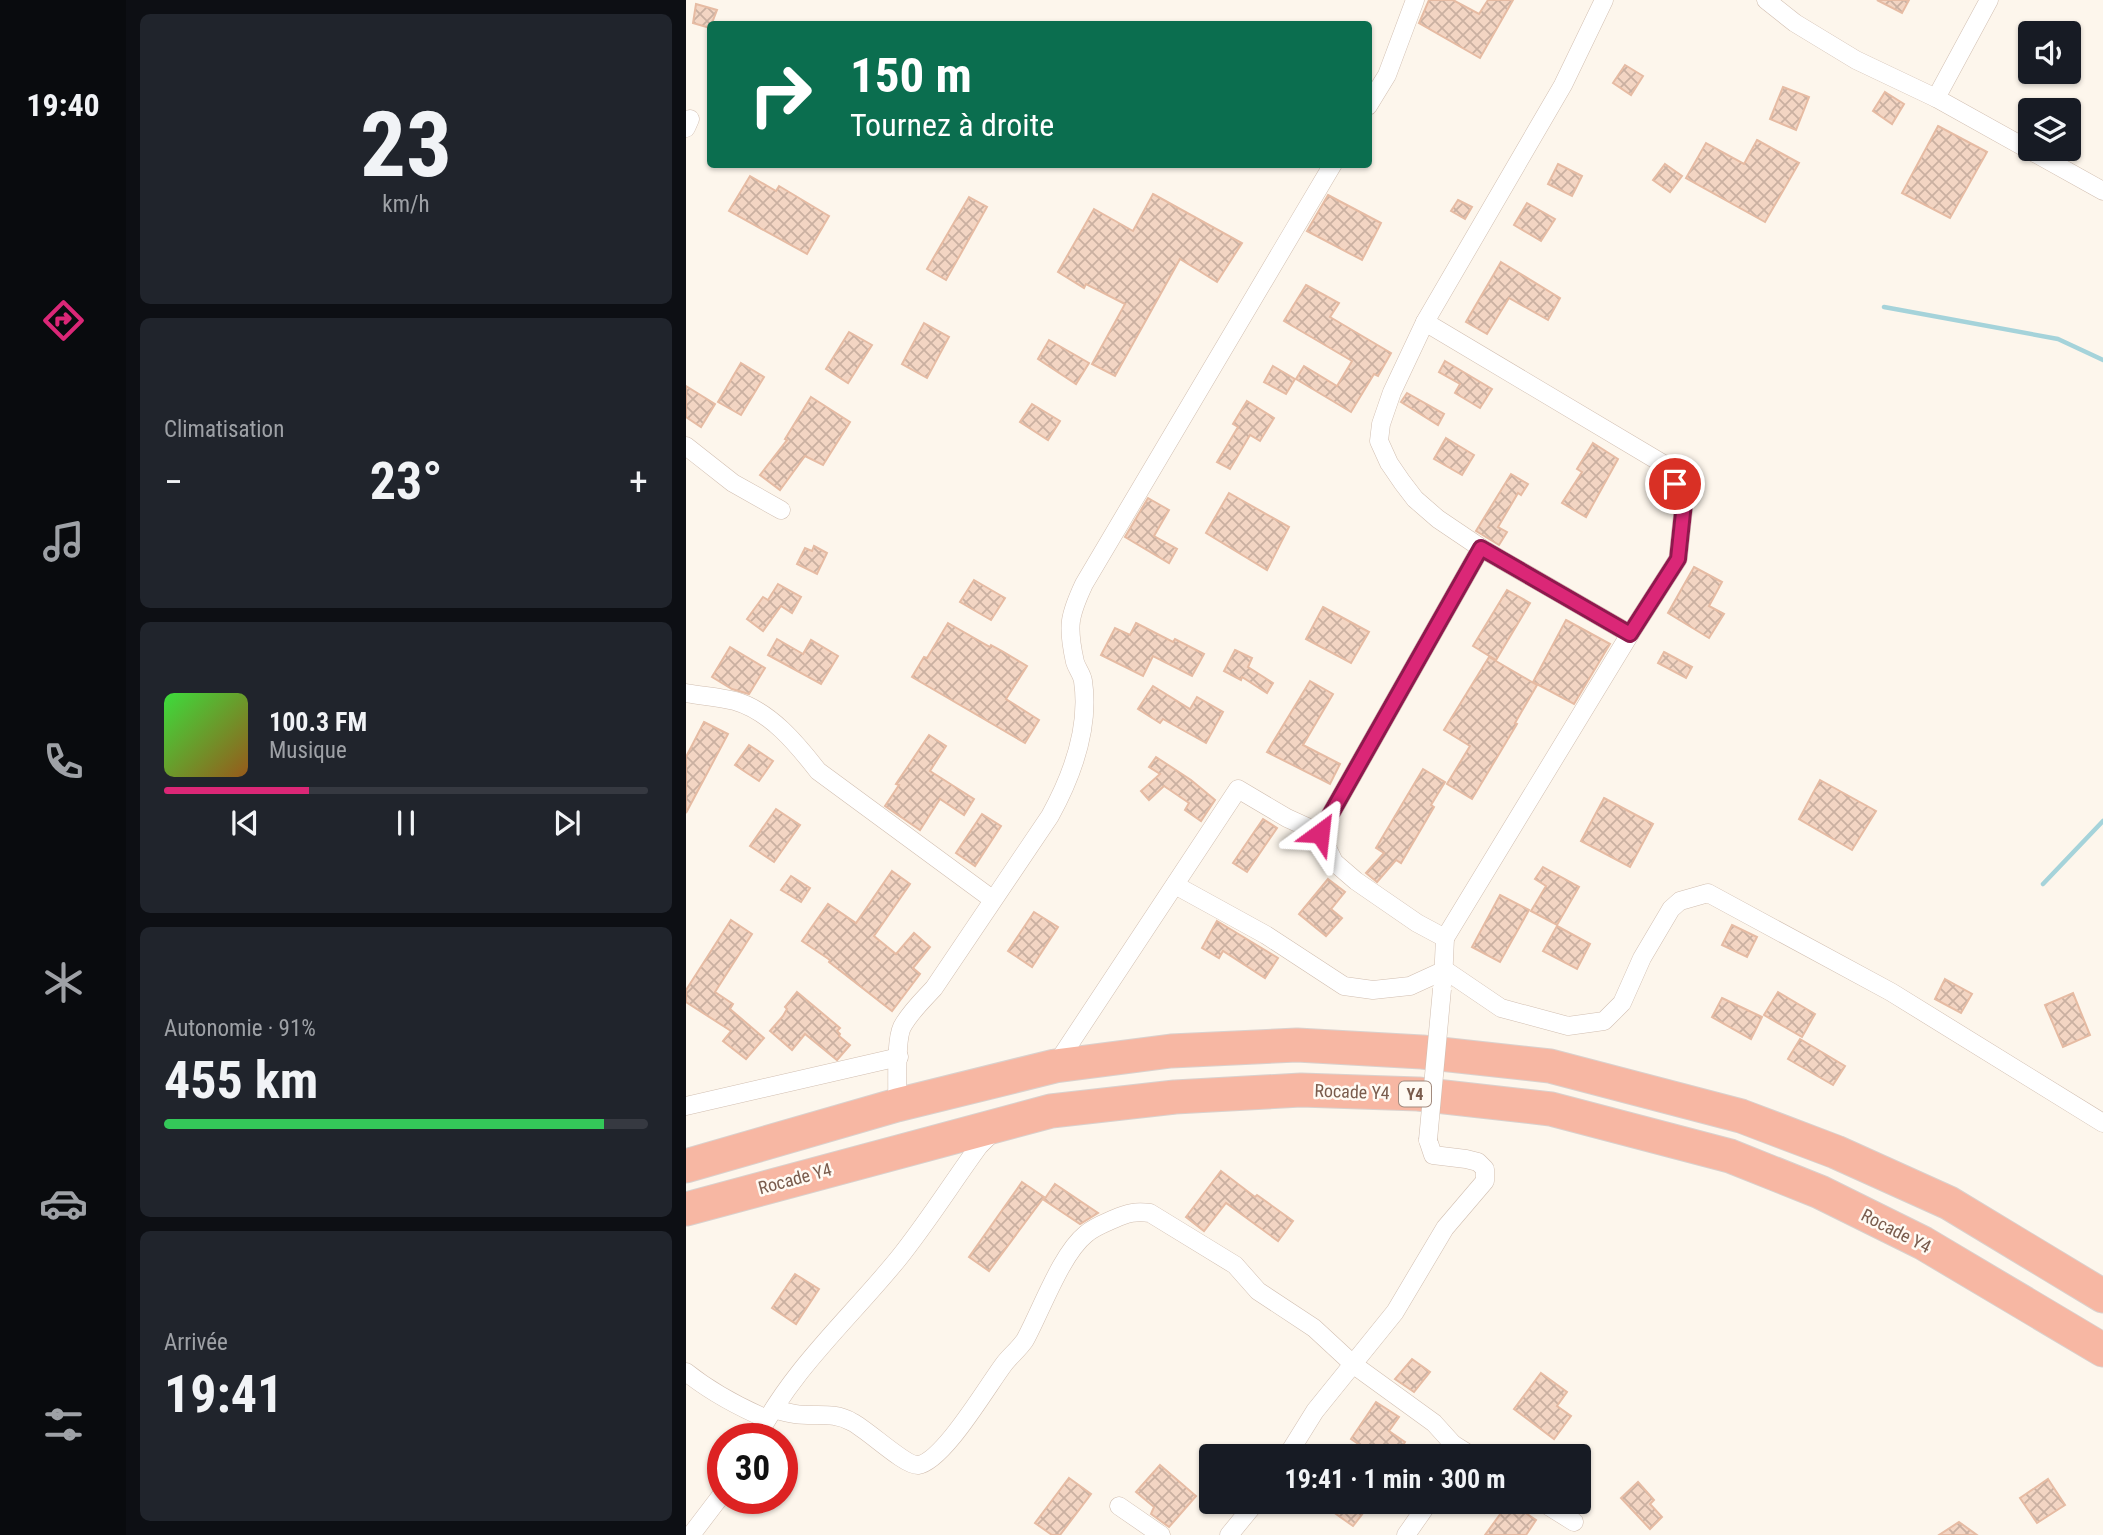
<!DOCTYPE html>
<html lang="fr">
<head>
<meta charset="utf-8">
<style>
  :root { --surface:#171b24; --page:#20242c; --text:#f1f3f6; --muted:#9ea1a6; --line:#363941; --accent:#db2777 }
  body { margin:0; font-family:"Roboto Condensed",sans-serif; background:var(--page); color:var(--text); height:100vh; display:flex; flex-direction:column; font-size:26px; white-space:nowrap }
  * { box-sizing:border-box; margin:0 }
  p { font-size:23px; color:var(--muted) }
  .icon { flex:none; width:38px; height:38px; fill:none; stroke:currentColor; stroke-width:2; stroke-linecap:round; stroke-linejoin:round }
  .map { position:relative; flex:1; overflow:hidden }
  .details { display:flex; flex-direction:column; gap:14px; padding:14px; background:#0d0f14; width:560px }
  .details>* { flex:none }
  .top-card { position:absolute; left:21px; top:21px; width:665px; height:147px; border-radius:7px; box-shadow:0 2px 5px #0004; background:#0b6e4f; color:#fff; overflow:hidden }
  .buttons { position:absolute; left:1332px; top:21px; display:grid; gap:14px }
  .buttons a { display:grid; place-items:center; width:63px; height:63px; border-radius:7px; background:var(--surface); box-shadow:0 2px 5px #0004; font-size:35px }
  .speed { position:absolute; left:21px; top:1423px; display:flex; gap:14px; font-size:35px; font-weight:700; text-align:center }
  .speed>* { display:grid; place-content:center; width:91px; height:91px; border-radius:50%; background:var(--surface); box-shadow:0 2px 5px #0004; line-height:1 }
  .speed .limit { border:10px solid #d22; background:#fff; color:#111 }
  .pin { position:absolute; display:grid; place-items:center; width:60px; height:60px; color:#fff; margin:-30px; border:4px solid #fff; border-radius:50%; box-shadow:0 2px 7px #0007 }
  .me { position:absolute; width:77px; margin:-38px; rotate:30deg; stroke-linejoin:round; filter:drop-shadow(0 0 5px #0008) }
  .turn { display:flex; align-items:center; gap:24px; height:147px; padding:0 28px; font-size:32px }
  .turn .icon { width:91px; height:91px; stroke-width:2.5 }
  .turn b { display:block; font-size:49px; line-height:60px }
  .big { font-size:52px; font-weight:700; line-height:1.1 }
  .details .widget { flex:1; display:flex; flex-direction:column; justify-content:center; gap:10px; min-width:0; padding:0 24px; border-radius:10px; background:var(--page) }
  .details .dial { align-items:center; gap:0 }
  .dial b { font-size:91px; line-height:1 }
  .song { display:flex; align-items:center; gap:21px }
  .cover { width:84px; height:84px; border-radius:10px; background:linear-gradient(135deg,hsl(120 70% 55%),hsl(30 70% 35%)) }
  .played { height:7px; border-radius:4px; background:linear-gradient(90deg,var(--accent) 30%,var(--line) 30%) }
  .keys { display:flex; justify-content:space-around; direction:ltr }
  .heat { display:flex; justify-content:space-between; align-items:center; font-size:38px; direction:ltr }
  .charge { height:10px; border-radius:5px; background:linear-gradient(90deg,#34c759 91%,var(--line) 0) }
  .trip { position:absolute; left:513px; top:1444px; width:392px; height:70px; border-radius:7px; background:var(--surface); box-shadow:0 2px 5px #0004; font-weight:700; line-height:70px; text-align:center }
  main { display:flex; flex:1; min-height:0 }
  .tabs { display:flex; flex-direction:column; width:126px; justify-content:space-around; align-items:center; background:#090b0e; color:var(--muted) }
  .tabs .icon { width:49px; height:49px }
  .tabs .active { color:var(--accent) }
  .tabs b { font-size:32px; color:var(--text) }
  .map>svg:first-child { display:block }
  .lines { fill:none; stroke-linecap:round; stroke-linejoin:round }
  .stream { stroke:#a5d3da; stroke-width:4.5 }
  .building { fill:url(#building-cross-hatch); stroke:#e6bba3; stroke-width:2 }
  .street-casing { stroke:#d1beb0; stroke-width:19 }
  .highway-casing { stroke:#dad1cd; stroke-width:35 }
  .street { stroke:#fff; stroke-width:18 }
  .highway { stroke:#f7b7a3; stroke-width:33 }
  .street-bridge-casing { stroke:#d1beb0; stroke-width:19; stroke-linecap:butt }
  .street-bridge { stroke:#fff; stroke-width:18 }
  .route-casing { stroke:#8e194d; stroke-width:18 }
  .route { stroke:#db2777; stroke-width:12 }
  .labels { text-anchor:middle; stroke-width:5; stroke-linejoin:round; paint-order:stroke }
  .shield { fill:#fffaf3; stroke:#a28b7f; stroke-width:2 }
  .shield-label { font-size:16px; font-weight:bold; fill:#7a5c4d }
  .street-label { font-size:18px; fill:#7a5c4d; stroke:#fffaf3 }
</style>
</head>
<body>
<main>
<nav class="tabs">
<b>19:40</b>
<svg class="icon active" aria-label="directions" viewBox="0 0 24 24"><path d="M12 3l9 9-9 9-9-9zM9 14v-3h6M13 9l2 2-2 2"/></svg>
<svg class="icon" aria-label="music" viewBox="0 0 24 24"><path d="M9 18V5l10-2v13"/><circle cx="6" cy="18" r="3"/><circle cx="16" cy="16" r="3"/></svg>
<svg class="icon" aria-label="phone" viewBox="0 0 24 24"><path d="M5 4h4l2 5-3 2q2 4 5 5l2-3 5 2v4C11 20 4 13 5 4z"/></svg>
<svg class="icon" aria-label="climate" viewBox="0 0 24 24"><path d="M12 3v18M4 7l16 10M4 17L20 7"/></svg>
<svg class="icon" aria-label="car" viewBox="0 0 24 24"><path d="M5 17H2v-5l4-1 3-4h7l3 4 3 1v5h-3M9 17h6M6 11h13"/><circle cx="7" cy="17" r="2"/><circle cx="17" cy="17" r="2"/></svg>
<svg class="icon" aria-label="filters" viewBox="0 0 24 24"><path d="M4 7h16M4 17h16"/><circle cx="9" cy="7" r="2"/><circle cx="15" cy="17" r="2"/></svg>
</nav>
<section class="details">
<div class="widget dial"><b>23</b><p>km/h</p></div>
<div class="widget"><p>Climatisation</p>
<div class="heat"><a>−</a><b class="big">23°</b><a>+</a></div>
</div>
<div class="widget">
<div class="song"><i class="cover"></i><div><b>100.3 FM</b><p>Musique</p></div></div>
<div class="played"></div>
<div class="keys"><svg class="icon" aria-label="previous" viewBox="0 0 24 24"><path d="M18 5L8 12l10 7zM5 5v14"/></svg><svg class="icon" aria-label="pause" viewBox="0 0 24 24"><path d="M8 5v14M16 5v14"/></svg><svg class="icon" aria-label="next" viewBox="0 0 24 24"><path d="M6 5l10 7-10 7zM19 5v14"/></svg></div>
</div>
<div class="widget"><p>Autonomie · 91%</p><b class="big">455 km</b><div class="charge"></div></div>
<div class="widget"><p>Arrivée</p><b class="big">19:41</b></div>
</section>
<div class="map">
<svg width="1417" height="1535" viewBox="0 0 1417 1535">
  <defs>
    <pattern id="building-cross-hatch" width="8" height="8" patternUnits="userSpaceOnUse" patternTransform="scale(1.75)"><rect width="8" height="8" fill="#f3d5c3"/><path d="M0 0l8 8M0 8l8-8" fill="none" stroke="#cab0a1"/></pattern>
  </defs>
  <rect width="100%" height="100%" fill="#fdf6ec"/>
  <g class="lines">
    <!-- stream -->
    <g class="stream">
      <path d="M1198,307L1372,339L1417,360"/>
      <path d="M1357,884L1417,821"/>
    </g>
  </g>
  <!-- building -->
  <g class="building">
    <path d="M743,0H767L793,14L802,0H827L794,58L733,23Z"/>
    <path d="M1191,0H1223L1216,13Z"/>
    <path d="M10,4L31,10L24,28L7,23Z"/>
    <path d="M939,65L957,76L945,95L927,83Z"/>
    <path d="M1097,87L1123,97L1110,130L1084,119Z"/>
    <path d="M1199,92L1218,104L1206,124L1187,111Z"/>
    <path d="M1252,126L1301,152L1264,218L1216,193Z"/>
    <path d="M1071,140L1113,163L1079,222L1000,178L1020,143L1058,164Z"/>
    <path d="M872,164L896,176L886,196L862,184Z"/>
    <path d="M979,164L996,176L984,192L967,180Z"/>
    <path d="M64,176L90,191L93,186L143,216L121,254L43,211Z"/>
    <path d="M467,194L556,243L531,282L494,259L429,376L406,364L439,304L400,284L398,288L372,272L408,209L447,231Z"/>
    <path d="M642,195L695,223L676,260L621,231Z"/>
    <path d="M283,197L301,207L260,280L241,269Z"/>
    <path d="M772,200L786,207L779,219L765,211Z"/>
    <path d="M841,203L869,219L855,241L828,225Z"/>
    <path d="M815,262L874,298L862,320L823,298L801,334L780,322Z"/>
    <path d="M620,285L653,303L644,317L705,353L692,376L688,374L665,412L610,379L618,366L651,386L666,361L598,321Z"/>
    <path d="M238,323L263,337L241,378L216,364Z"/>
    <path d="M163,332L186,345L162,383L140,369Z"/>
    <path d="M363,340L403,363L390,384L352,359Z"/>
    <path d="M759,361L806,389L794,408L769,393L774,384L753,372Z"/>
    <path d="M55,363L78,377L55,415L32,402Z"/>
    <path d="M587,366L609,379L600,394L578,382Z"/>
    <path d="M0,386L29,404L15,427L0,417Z"/>
    <path d="M721,393L758,414L752,425L715,402Z"/>
    <path d="M125,397L164,422L137,465L119,456L94,490L74,475L101,440L99,439Z"/>
    <path d="M561,401L588,418L574,441L564,435L544,469L531,462L552,427L547,424Z"/>
    <path d="M346,404L374,421L362,440L334,422Z"/>
    <path d="M760,438L788,455L776,475L748,459Z"/>
    <path d="M907,443L932,459L900,517L876,503L896,472L891,469Z"/>
    <path d="M825,474L842,484L835,495L832,493L812,527L821,532L813,545L790,531Z"/>
    <path d="M543,493L603,527L581,570L520,533Z"/>
    <path d="M462,498L483,510L468,536L491,549L483,563L439,537Z"/>
    <path d="M128,546L141,553L131,574L111,564L119,548L126,551Z"/>
    <path d="M1008,567L1036,582L1023,606L1038,614L1023,638L982,613Z"/>
    <path d="M288,580L319,598L305,620L274,602Z"/>
    <path d="M92,584L115,597L106,613L95,606L77,631L61,619L77,597L82,600Z"/>
    <path d="M821,590L844,603L810,660L787,646Z"/>
    <path d="M637,607L683,632L665,663L620,639Z"/>
    <path d="M880,620L924,644L888,704L847,682Z"/>
    <path d="M262,623L304,647L305,645L316,651L341,666L320,699L353,720L339,743L226,677L238,657L241,658Z"/>
    <path d="M450,623L487,642L489,639L518,654L506,676L467,656L457,676L415,655L429,628L444,635Z"/>
    <path d="M91,639L117,654L125,640L152,656L135,684L82,655Z"/>
    <path d="M44,647L79,668L63,694L46,689L26,677Z"/>
    <path d="M549,650L566,658L562,667L587,683L581,693L556,677L555,680L538,671Z"/>
    <path d="M978,652L1006,667L1000,678L972,663Z"/>
    <path d="M803,657L851,685L829,723L831,724L786,799L761,784L784,746L758,730Z"/>
    <path d="M624,681L647,694L617,745L654,764L644,784L581,752Z"/>
    <path d="M467,686L504,709L511,697L537,712L520,743L477,719L474,723L452,709Z"/>
    <path d="M18,722L42,734L0,813V757Z"/>
    <path d="M243,735L260,746L244,771L288,799L278,815L254,799L234,830L199,806L213,785L210,784Z"/>
    <path d="M63,745L87,761L73,781L49,765Z"/>
    <path d="M470,757L505,780L529,800L515,821L499,810L503,803L478,786L463,800L455,791L474,774L463,767Z"/>
    <path d="M737,769L759,782L745,805L748,807L715,863L710,860L691,882L680,873L698,853L690,848Z"/>
    <path d="M1134,780L1190,811L1166,850L1113,819Z"/>
    <path d="M918,798L967,824L944,867L895,841Z"/>
    <path d="M90,809L114,825L88,862L64,846Z"/>
    <path d="M296,814L315,826L289,866L270,853Z"/>
    <path d="M577,819L591,828L561,872L547,863Z"/>
    <path d="M857,867L893,887L871,925L845,911L860,886L849,879Z"/>
    <path d="M206,871L224,884L188,936L210,954L228,933L244,947L227,968L234,974L206,1011L143,962L144,960L116,941L142,904L170,923Z"/>
    <path d="M105,876L124,888L115,902L95,890Z"/>
    <path d="M642,879L659,892L645,909L656,918L640,936L613,914Z"/>
    <path d="M814,895L843,910L814,962L786,947Z"/>
    <path d="M348,912L372,927L346,967L322,951Z"/>
    <path d="M45,920L66,934L29,992L47,1004L44,1009L78,1038L60,1059L37,1041L45,1031L0,1002V990Z"/>
    <path d="M531,921L592,958L579,978L537,951L533,958L516,948Z"/>
    <path d="M1046,925L1071,937L1061,957L1036,945Z"/>
    <path d="M871,926L904,944L891,969L857,951Z"/>
    <path d="M1259,979L1286,994L1275,1013L1249,999Z"/>
    <path d="M111,992L154,1028L151,1031L154,1034L153,1036L164,1045L151,1060L119,1034L106,1050L84,1031L97,1016L101,1009L99,1007Z"/>
    <path d="M1092,992L1129,1014L1116,1037L1078,1015Z"/>
    <path d="M1387,993L1404,1035L1377,1047L1359,1005Z"/>
    <path d="M1036,998L1076,1017L1065,1039L1026,1017Z"/>
    <path d="M1114,1039L1159,1066L1147,1085L1102,1059Z"/>
    <path d="M535,1171L569,1197L571,1195L607,1221L592,1241L540,1203L518,1231L500,1217Z"/>
    <path d="M336,1182L358,1197L303,1271L283,1257Z"/>
    <path d="M369,1184L412,1213L394,1224L358,1200Z"/>
    <path d="M109,1274L133,1289L110,1324L86,1308Z"/>
    <path d="M726,1359L744,1372L728,1392L709,1379Z"/>
    <path d="M855,1373L881,1392L871,1406L885,1416L868,1439L828,1409Z"/>
    <path d="M690,1402L713,1417L703,1431L719,1442L710,1456H690L665,1439Z"/>
    <path d="M474,1465L510,1496L483,1527L465,1514L468,1507L450,1492Z"/>
    <path d="M383,1478L405,1494L374,1535H366L349,1523Z"/>
    <path d="M1362,1479L1379,1505L1351,1523L1334,1498Z"/>
    <path d="M952,1482L968,1500L964,1504L976,1517L964,1529L935,1498Z"/>
    <path d="M648,1502H672L681,1508L667,1526L643,1509Z"/>
    <path d="M823,1502L850,1520L840,1535H799Z"/>
    <path d="M1273,1522L1291,1535H1253Z"/>
  </g>
  <g class="lines">
    <!-- street casing -->
    <g class="street-casing">
      <g id="street">
        <path d="M1080,0L1109,23L1170,60L1250,98L1417,191"/>
        <path d="M1250,98L1303,0"/>
        <path d="M682,106L701,75L729,0"/>
        <path d="M0,128L4,119"/>
        <path d="M739,322L979,465L998,503L992,559L944,634"/>
        <path d="M0,446L47,483L95,510"/>
        <path d="M0,693C16,696 33,697 49,701C84,711 111,744 132,771L306,899"/>
        <path d="M634,833L795,548"/>
        <path d="M489,885L580,935L658,986L687,990L724,986L759,970L815,1008L882,1026L918,1021L936,1003L956,958L985,909L994,901L1022,893L1205,992L1417,1123"/>
        <path d="M759,938L944,634L795,548L752,519L729,499L716,482L703,463L693,441L695,424L706,392L739,322L877,85L918,0"/>
        <path d="M369,1066L552,789L601,818L634,833L648,862L670,881L731,923L759,938L757,982"/>
        <path d="M211,1105C212,1086 209,1042 216,1027C224,1012 237,1000 248,988L364,816C386,776 404,728 397,681C396,674 391,669 389,662C381,626 383,616 398,584L647,164"/>
        <path d="M0,1106L213,1057"/>
        <path d="M0,1372C25,1392 51,1406 81,1419"/>
        <path d="M88,1409C95,1411 102,1413 109,1414C130,1417 147,1411 166,1422C182,1430 219,1466 232,1465C257,1462 302,1385 318,1364C324,1356 333,1349 339,1340C355,1311 375,1254 400,1234C408,1227 419,1223 428,1219C441,1213 450,1211 464,1213L549,1265L572,1291L628,1328L668,1365L748,1423L767,1444V1456"/>
        <path d="M71,1438C105,1370 164,1318 212,1259C241,1223 266,1183 293,1146L307,1132"/>
        <path d="M767,1444L786,1456"/>
        <path d="M601,1456L629,1411L709,1312L759,1228L799,1181V1169L792,1162L780,1159L747,1155L742,1140"/>
        <path d="M856,1502L888,1522"/>
        <path d="M433,1506L475,1535"/>
        <path d="M5,1535L37,1493"/>
        <path d="M543,1535L570,1502"/>
        <path d="M720,1535L743,1502"/>
      </g>
    </g>
    <!-- highway casing -->
    <g class="highway-casing">
      <g id="highway">
        <path d="M0,1166L211,1105L369,1066L485,1051L611,1045L736,1052L864,1066L1055,1116L1150,1152L1263,1203L1417,1296"/>
        <path d="M0,1209L365,1111L489,1097L615,1090L732,1094L865,1109L1044,1156L1134,1192L1237,1243L1417,1350"/>
      </g>
    </g>
    <!-- street -->
    <use href="#street" class="street"/>
    <!-- highway -->
    <use href="#highway" class="highway"/>
    <!-- street-bridge casing -->
    <g class="street-bridge-casing">
      <path id="street-bridge" d="M742,1140L756,989"/>
    </g>
    <!-- street-bridge -->
    <use href="#street-bridge" class="street-bridge"/>
  </g>
  <g class="lines">
    <!-- route casing -->
    <g class="route-casing">
      <path id="route" d="M634,833L795,548L944,634L992,559L998,503L989,484"/>
    </g>
    <!-- route -->
    <use href="#route" class="route"/>
  </g>
  <g class="labels">
    <!-- shield labels -->
    <rect class="shield" x="713" y="1081.5" width="32" height="25" rx="5"/>
    <g class="shield-label">
      <text x="729" y="1100">Y4</text>
    </g>
    <!-- street labels -->
    <g class="street-label">
      <text transform="translate(666 1092) rotate(2)" y="6">Rocade Y4</text>
      <text transform="translate(109 1179) rotate(-15)" y="6">Rocade Y4</text>
      <text transform="translate(1210 1231) rotate(27)" y="6">Rocade Y4</text>
    </g>
  </g>
</svg>
<div class="buttons">
<a><svg class="icon" aria-label="sound" viewBox="0 0 24 24"><path d="M4 9h4l5-4v14l-5-4H4zM17 9q2 3 0 6"/></svg></a>
<a><svg class="icon" aria-label="layers" viewBox="0 0 24 24"><path d="M12 4l9 5-9 5-9-5zM3 14l9 5 9-5"/></svg></a>
</div>
<div class="speed"><div class="limit">30</div></div>
<div class="pin" style="left:989px;top:484px;background:#d93025"><svg class="icon" aria-label="arrive" viewBox="0 0 24 24"><path d="M6 21V4h12l-3 4 3 4H6"/></svg></div>
<svg class="me" style="left:634px;top:833px" viewBox="-20 -20 40 40"><path d="M0-17L14 15 0 8-14 15z" fill="#db2777" stroke="#fff" stroke-width="4"/></svg>
<div class="trip">19:41 · 1 min · 300 m</div>
<div class="top-card">
<div class="turn"><svg class="icon" aria-label="right" viewBox="0 0 24 24"><path d="M7 20v-9h11M14 6l5 5-5 5"/></svg><div><b>150 m</b>Tournez à droite</div></div>
</div>
</div>
</main>
</body>
</html>
